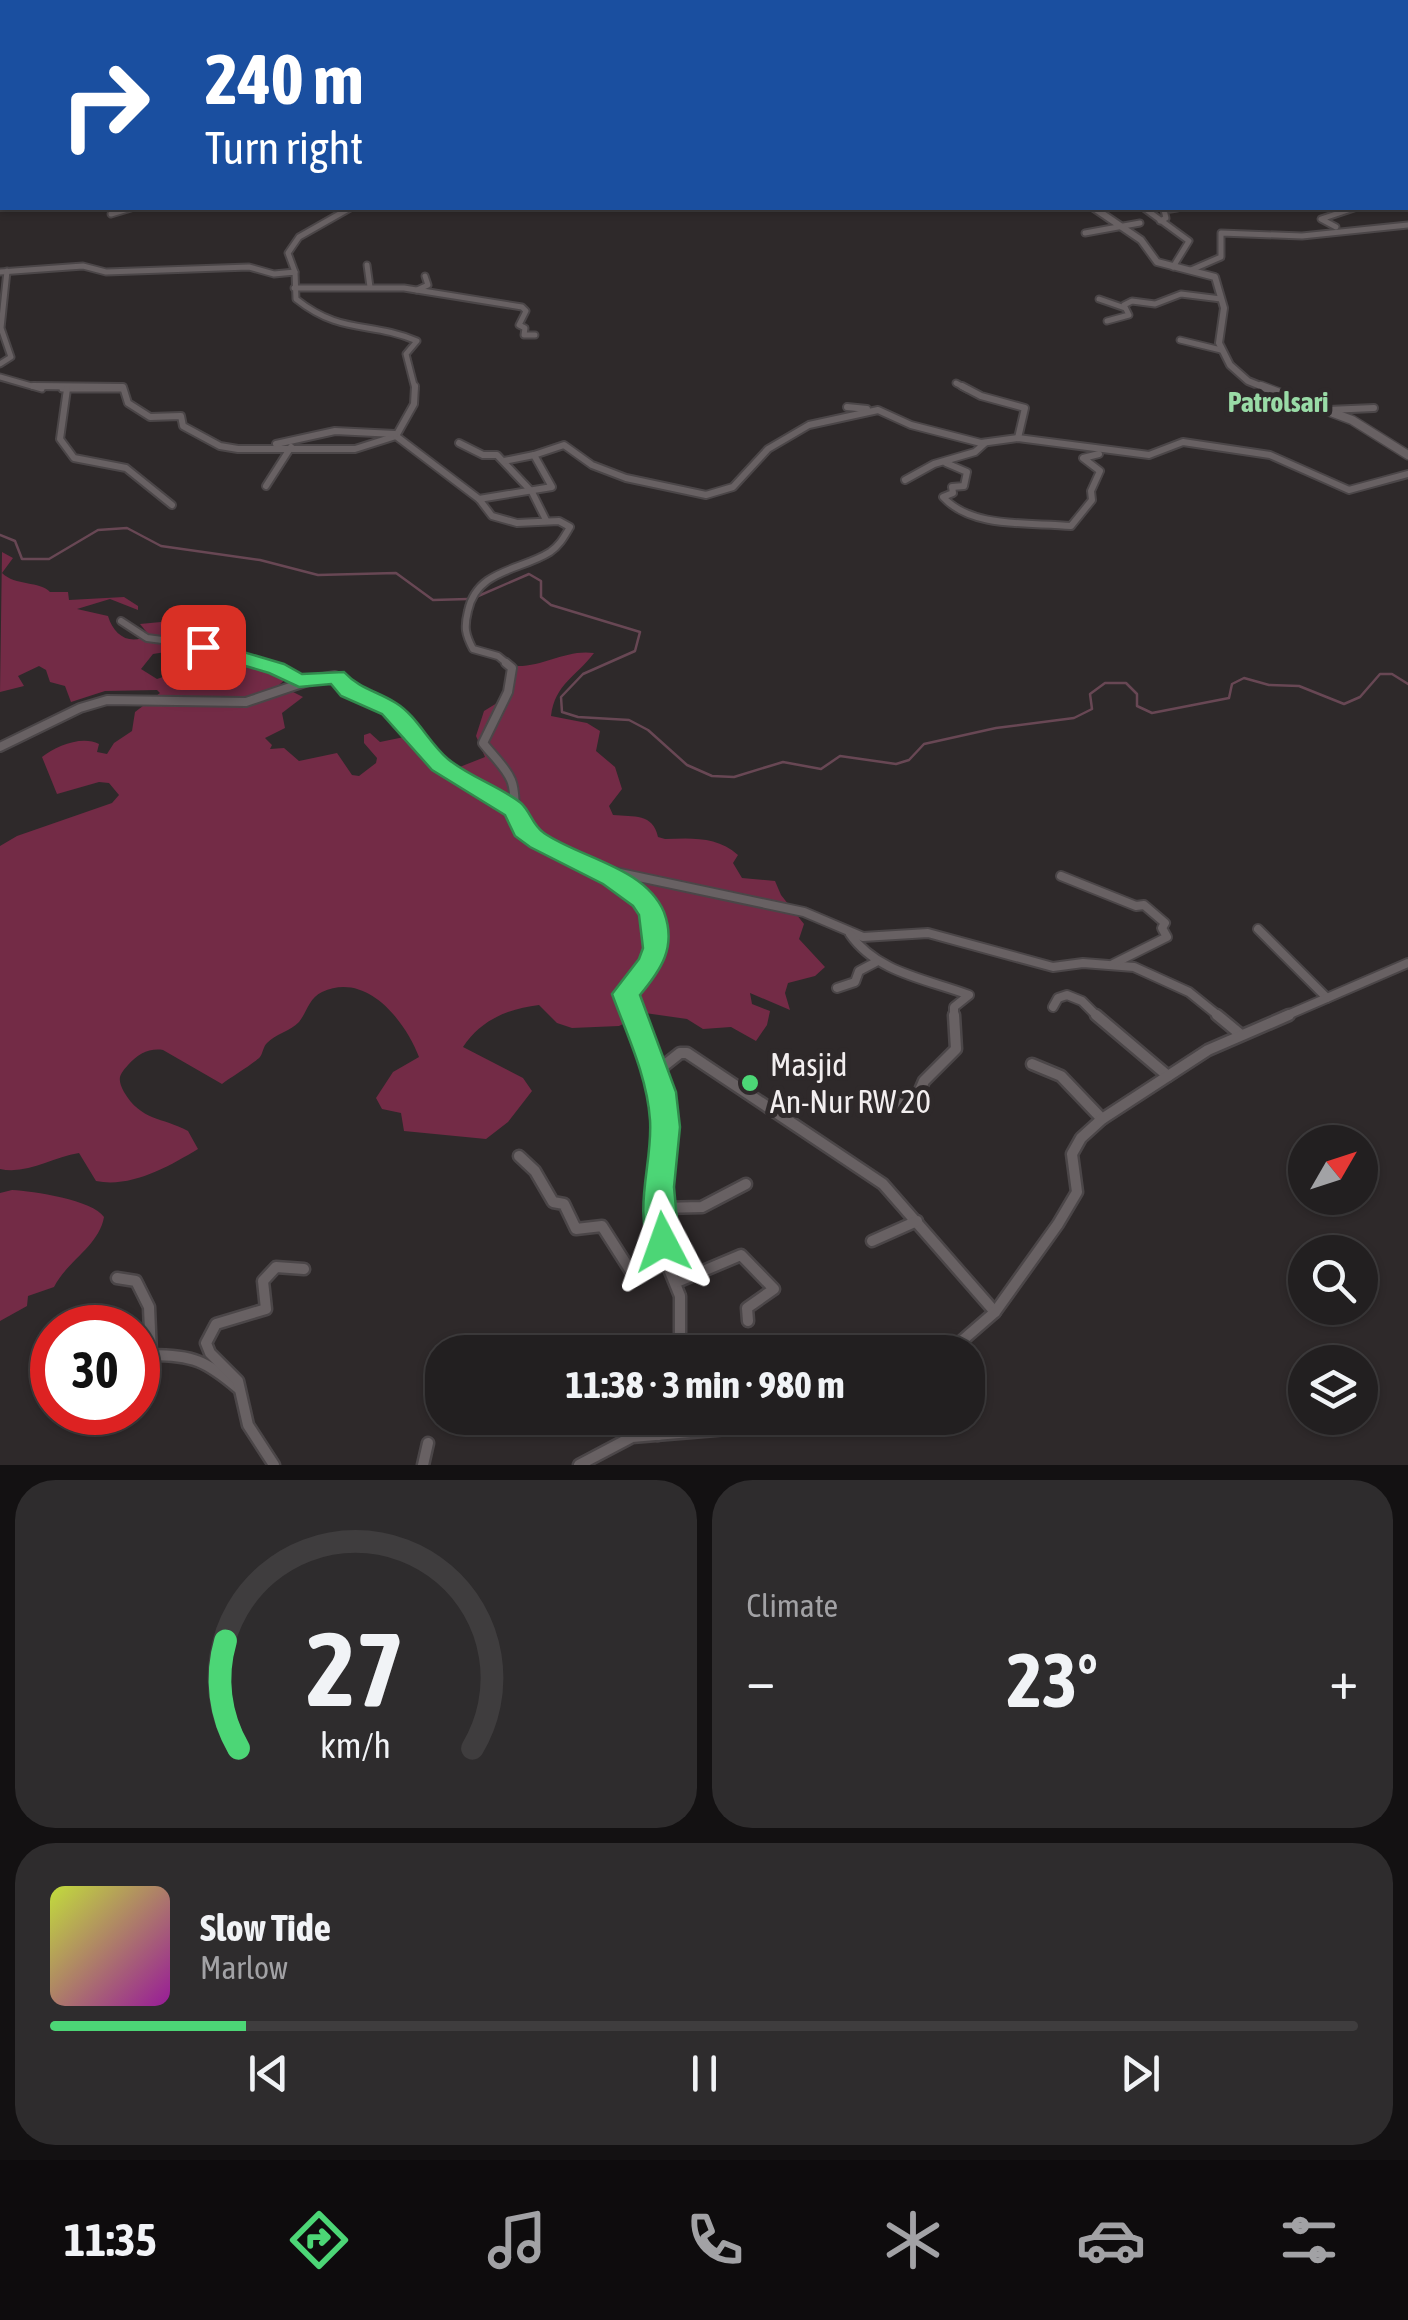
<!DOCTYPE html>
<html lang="en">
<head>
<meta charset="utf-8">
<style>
  :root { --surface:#221f20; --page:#2e2c2d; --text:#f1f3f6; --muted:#a2a2a5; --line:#3f3d3e; --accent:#4cd676 }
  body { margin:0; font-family:"Asap Condensed",sans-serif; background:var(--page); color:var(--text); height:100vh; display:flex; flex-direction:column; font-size:38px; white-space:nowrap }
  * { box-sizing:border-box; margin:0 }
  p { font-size:32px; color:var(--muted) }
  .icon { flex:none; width:55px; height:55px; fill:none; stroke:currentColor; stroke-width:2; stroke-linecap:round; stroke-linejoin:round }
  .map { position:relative; height:1465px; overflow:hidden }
  .sheet { display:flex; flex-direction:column; gap:15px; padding:15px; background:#131112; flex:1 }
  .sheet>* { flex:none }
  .top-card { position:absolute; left:0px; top:0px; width:1410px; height:210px; box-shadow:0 2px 8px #0004,0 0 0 2px var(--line); background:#1a4fa0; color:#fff; overflow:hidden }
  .needle { width:65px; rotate:51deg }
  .fabs { position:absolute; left:1288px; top:1125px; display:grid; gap:20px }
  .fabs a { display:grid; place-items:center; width:90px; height:90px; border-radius:50%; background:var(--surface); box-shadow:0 2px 8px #0004,0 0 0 2px var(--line); font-size:50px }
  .speed { position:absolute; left:30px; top:1305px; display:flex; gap:20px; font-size:50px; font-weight:700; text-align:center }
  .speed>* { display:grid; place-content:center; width:130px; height:130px; border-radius:50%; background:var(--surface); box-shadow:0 2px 8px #0004,0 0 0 2px var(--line); line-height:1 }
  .speed .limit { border:15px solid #d22; background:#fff; color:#111 }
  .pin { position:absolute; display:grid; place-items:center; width:85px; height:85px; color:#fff; margin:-42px; border-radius:20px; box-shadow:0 5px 15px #0006 }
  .me { position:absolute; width:110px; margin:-55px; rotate:356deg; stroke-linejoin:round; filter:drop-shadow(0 0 8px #0008) }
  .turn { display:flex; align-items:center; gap:35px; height:210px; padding:0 40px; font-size:45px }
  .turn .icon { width:130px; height:130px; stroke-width:2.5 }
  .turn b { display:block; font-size:70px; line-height:85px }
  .big { font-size:75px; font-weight:700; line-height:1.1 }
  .sheet .tile { flex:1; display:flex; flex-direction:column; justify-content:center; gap:15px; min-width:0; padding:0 35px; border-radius:40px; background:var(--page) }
  .sheet .dial { align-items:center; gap:0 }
  .dial svg { height:260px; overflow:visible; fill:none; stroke:var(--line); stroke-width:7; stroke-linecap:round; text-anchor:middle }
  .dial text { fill:var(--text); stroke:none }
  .song { display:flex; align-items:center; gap:30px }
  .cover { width:120px; height:120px; border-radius:15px; background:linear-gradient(135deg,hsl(70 70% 55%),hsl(300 70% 35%)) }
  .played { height:10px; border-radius:5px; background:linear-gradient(90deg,var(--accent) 15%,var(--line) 15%) }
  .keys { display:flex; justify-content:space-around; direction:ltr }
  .heat { display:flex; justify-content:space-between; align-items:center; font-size:55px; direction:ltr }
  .sheet .tiles { flex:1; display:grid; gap:15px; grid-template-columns:1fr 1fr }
  .tile:last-child { grid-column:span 2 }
  .trip { position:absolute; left:425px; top:1335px; width:560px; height:100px; border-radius:40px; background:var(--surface); box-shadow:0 2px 8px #0004,0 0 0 2px var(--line); font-weight:700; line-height:100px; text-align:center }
  .dock { display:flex; height:160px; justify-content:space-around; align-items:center; background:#0e0c0d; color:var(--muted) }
  .dock .icon { width:70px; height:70px }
  .dock .selected { color:var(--accent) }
  .dock b { font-size:45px; color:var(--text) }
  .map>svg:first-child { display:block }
  .green { fill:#732b46 }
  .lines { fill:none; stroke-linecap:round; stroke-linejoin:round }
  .stream { stroke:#684754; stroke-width:2.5 }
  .minor-far4-casing { stroke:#4b4648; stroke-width:6 }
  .minor-far3-casing { stroke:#4b4648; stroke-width:9 }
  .minor-far2-casing { stroke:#4b4648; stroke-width:10 }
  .minor-far1-casing { stroke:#4b4648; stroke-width:12 }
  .minor-casing { stroke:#4b4648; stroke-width:15 }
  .tertiary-far2-casing { stroke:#4b4648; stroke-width:8 }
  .tertiary-far1-casing { stroke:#4b4648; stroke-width:10 }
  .tertiary-casing { stroke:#4b4648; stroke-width:11 }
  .minor-far4 { stroke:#686163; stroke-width:4 }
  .minor-far3 { stroke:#686163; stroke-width:5 }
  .minor-far2 { stroke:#686163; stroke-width:6 }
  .minor-far1 { stroke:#686163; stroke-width:8 }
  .minor { stroke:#686163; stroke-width:10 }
  .tertiary-far2 { stroke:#686163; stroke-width:5 }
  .tertiary-far1 { stroke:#686163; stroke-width:6 }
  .tertiary { stroke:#686163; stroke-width:8 }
  .route { fill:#4cd676; stroke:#318b4d; stroke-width:2.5 }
  .poi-dot { fill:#4cd676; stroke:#2e292a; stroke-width:4 }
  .labels { text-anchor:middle; stroke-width:10; stroke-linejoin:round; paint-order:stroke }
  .far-quarter-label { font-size:28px; font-weight:bold; fill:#99dba6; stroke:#2e292a }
  .near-poi-label { font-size:32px; fill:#f2eeef; stroke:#2e292a; text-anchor:start }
</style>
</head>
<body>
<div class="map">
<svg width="1408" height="1465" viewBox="0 0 1408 1465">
  <rect width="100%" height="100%" fill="#2e292a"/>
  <!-- green -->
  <g class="green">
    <path d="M2,552L13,558L2,573C15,586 40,581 50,592H68L69,600L124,597L138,606V610L110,599L77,609L108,616C114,636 130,646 149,635L140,624L161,622L199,639L178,650L153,654L141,669L157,679C202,663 243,659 287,678L279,685L303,697L282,713L285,728L265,738L272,745L270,749L284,748L299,761L337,753L352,775L359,776L376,763L377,758L364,743V735L370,733L380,742L409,736L447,772L485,757L476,736L484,711L510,695L518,666C545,666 567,649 594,653C576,677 555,684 551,716L587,723L600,731L596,751L615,767L622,789L609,806L613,815C634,817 653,813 658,837L665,839C691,838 717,836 738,855L733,863L742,878L775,881L781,895L804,924L799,939L825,967L815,976L788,983L785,993L790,1010L750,993L752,1004L770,1011L767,1025L756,1041L731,1027L703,1029L687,1019L645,1013L619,1026L572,1028L557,1023L539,1005C507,1009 481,1020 463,1047L523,1078L532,1091L508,1122L486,1139L404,1131L401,1113L382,1109L376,1098L393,1072L419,1057C405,1021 367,971 322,992C309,998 307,1012 299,1022C291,1031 275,1034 267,1043C263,1047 263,1053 260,1057C253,1064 231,1077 222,1084L163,1050C149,1048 138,1054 128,1065C119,1075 117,1079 124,1092C141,1121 162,1117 188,1131L198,1149C168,1167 131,1188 96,1181L79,1153C52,1157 27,1175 0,1169V846L17,836L112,803L119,795L109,783L99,782L57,794L42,757C56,746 82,735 99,744L97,752L107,754L114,743L132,731L135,712L160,693L157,690L105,691L71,702L65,686L50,682L46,670L39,666L18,676L24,686L0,692Z"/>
    <path d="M12,1190C33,1191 93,1200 104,1217C99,1246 67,1261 54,1287L28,1296L27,1306L0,1321V1193Z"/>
  </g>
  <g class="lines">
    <!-- stream -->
    <g class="stream">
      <path d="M0,535L15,541L22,559H49L98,530L127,528L161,546L260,560L318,575L396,573L433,600L468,599"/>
      <path d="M476,597L529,574L541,581V597L551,605L640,632L635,651L583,674L561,697L562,712L578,717L629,720L648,730L687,765L712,776L734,777L783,762L821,769L840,756L896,764L909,760L924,744L996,728L1074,718L1092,709L1090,694L1105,683H1126L1137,694V706L1152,713L1229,698L1232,684L1244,678L1269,685L1299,686L1344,704L1360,697L1380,674H1392L1408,684"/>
    </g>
    <!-- minor-far4 casing -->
    <g class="minor-far4-casing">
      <g id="minor-far4">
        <path d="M131,0L136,2"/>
        <path d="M392,0L397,2"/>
        <path d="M680,0L684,2"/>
        <path d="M1019,0L1023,2"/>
        <path d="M1088,0L1107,2"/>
        <path d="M1140,0L1147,2"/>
        <path d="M39,2L53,0"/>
        <path d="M64,2L79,0"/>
        <path d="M173,2L189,0"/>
        <path d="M310,2L323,0"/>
        <path d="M1169,2L1178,0"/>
      </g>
    </g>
    <!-- minor-far3 casing -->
    <g class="minor-far3-casing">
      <g id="minor-far3">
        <path d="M1144,208L1189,241L1173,267"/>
        <path d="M111,214L131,208"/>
        <path d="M1160,221L1166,218L1164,210L1177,208"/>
        <path d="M1336,227L1321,219L1354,208"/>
        <path d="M1085,233L1140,223"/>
        <path d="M367,265L370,287"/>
        <path d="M1191,270L1221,257V233L1302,236L1408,225"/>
        <path d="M0,272L83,266L106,272L249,267L274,274L295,272L296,299C341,335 370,321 417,341L406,354L415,389"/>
        <path d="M295,272L288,253L299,237L350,208"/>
        <path d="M294,288H404L522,307L526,311L519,325L525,328L524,335H535"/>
        <path d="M417,290L428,285L425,276"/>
        <path d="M1099,299L1125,308"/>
        <path d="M1107,321L1129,315L1124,305L1132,301L1155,304L1181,294L1221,299"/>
        <path d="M1180,340L1221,350"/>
        <path d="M0,364L11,357L1,328L7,271"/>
        <path d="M0,377L42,389"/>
        <path d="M956,383L967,389"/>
        <path d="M62,389H123"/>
      </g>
    </g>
    <!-- minor-far2 casing -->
    <g class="minor-far2-casing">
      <g id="minor-far2">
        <path d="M33,386L123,387L128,403L150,417L181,416L183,426L220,446L238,449H355L396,436"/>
        <path d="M415,386L414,404L396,436L479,499L492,516L517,523L559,521L570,527C564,537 560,545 550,552C520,571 477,569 468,611C464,627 465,634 473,649L498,656L509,665"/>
        <path d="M962,386L981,396L1025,408L1018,438"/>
        <path d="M67,389L60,439L74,458L126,468L172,505"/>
        <path d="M1249,404L1273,399L1295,404L1302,401"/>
        <path d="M847,407L867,409"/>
        <path d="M1328,410L1374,408"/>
        <path d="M459,443L483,455H497L532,492L546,520"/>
        <path d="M276,444L335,431L395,434"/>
        <path d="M504,461L534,455"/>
        <path d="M946,463L967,472L964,486L952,487L953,493L943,497C972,529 1030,522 1071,526L1092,500L1091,491L1100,471L1083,458L1099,454"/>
        <path d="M905,480L934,464L975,452L985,443"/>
        <path d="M266,486L291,447"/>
        <path d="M479,499L552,487L534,455L564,445L592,465L626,478L706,495L733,487L768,449L809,425L878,410L911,425L981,443L1018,438L1149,455L1183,442L1270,455L1349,490L1408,474"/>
        <path d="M121,621L147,638L193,644L266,665"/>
      </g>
    </g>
    <!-- minor-far1 casing -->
    <g class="minor-far1-casing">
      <g id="minor-far1">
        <path d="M260,663L298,680"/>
        <path d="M506,663L512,668L508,692L483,743C492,755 505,766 511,780C518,796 510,816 524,831C563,872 678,877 653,957C648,971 634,982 626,994L635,1017"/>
        <path d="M0,747L80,708L107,700L246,702L311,680L335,676L349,691L390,709L440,764L511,808"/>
        <path d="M601,869L804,912L863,937L928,933L1053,967L1083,963L1134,967L1189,992L1220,1017"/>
        <path d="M1061,876L1136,906L1144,905L1165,923L1162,928L1167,937L1113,964"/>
        <path d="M1258,929L1327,998"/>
        <path d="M850,934C877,973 927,979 969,995L954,1007V1017"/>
        <path d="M837,988L855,982L859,971L876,962"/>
        <path d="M1053,1007L1058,998L1067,995L1082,1001L1098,1017"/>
        <path d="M1283,1017L1408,963"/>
      </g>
    </g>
    <!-- minor casing -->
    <g class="minor-casing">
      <g id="minor">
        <path d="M634,1015L662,1092L665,1127L659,1176L661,1227L667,1264L680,1296V1352"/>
        <path d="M1096,1015L1168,1076"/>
        <path d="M1217,1015L1240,1034"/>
        <path d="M1032,1064L1061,1076L1102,1119"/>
        <path d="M656,1072L680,1053H687L883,1184L995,1312"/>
        <path d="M888,1107L918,1095L924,1081L956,1049L954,1015"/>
        <path d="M519,1156L535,1171L553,1202L564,1204L576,1229L602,1226L632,1273L667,1264"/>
        <path d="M662,1208L702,1207L746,1184"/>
        <path d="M872,1241L917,1221"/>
        <path d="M117,1278L136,1281L149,1307L151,1355C193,1355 206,1361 238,1388"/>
        <path d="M677,1282L741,1255L774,1289L747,1308L748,1321"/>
        <path d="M949,1352L995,1312L1058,1224L1077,1192L1072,1154L1081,1138L1102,1119L1208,1050L1289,1015"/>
        <path d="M658,1435L663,1418"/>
        <path d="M274,1465L248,1425L238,1381L210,1353L206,1343L216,1324L266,1309L263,1281L276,1267L304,1269"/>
        <path d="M423,1465L428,1443"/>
        <path d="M579,1465L632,1437L857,1418"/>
      </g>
    </g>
    <!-- tertiary-far2 casing -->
    <g class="tertiary-far2-casing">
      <path id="tertiary-far2" d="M443,0L476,2"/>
    </g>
    <!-- tertiary-far1 casing -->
    <g class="tertiary-far1-casing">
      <path id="tertiary-far1" d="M1094,208L1141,240L1157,262L1215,277L1224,308L1219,343L1230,365L1248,381L1268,389"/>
    </g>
    <!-- tertiary casing -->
    <g class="tertiary-casing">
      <path id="tertiary" d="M1261,386L1352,420L1408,455"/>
    </g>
    <!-- minor-far4 -->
    <use href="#minor-far4" class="minor-far4"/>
    <!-- minor-far3 -->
    <use href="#minor-far3" class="minor-far3"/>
    <!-- minor-far2 -->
    <use href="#minor-far2" class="minor-far2"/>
    <!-- minor-far1 -->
    <use href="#minor-far1" class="minor-far1"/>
    <!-- minor -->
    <use href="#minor" class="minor"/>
    <!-- tertiary-far2 -->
    <use href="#tertiary-far2" class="tertiary-far2"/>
    <!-- tertiary-far1 -->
    <use href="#tertiary-far1" class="tertiary-far1"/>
    <!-- tertiary -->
    <use href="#tertiary" class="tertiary"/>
  </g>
  <!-- route -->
  <path class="route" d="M203,640L284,664L302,674L344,672C360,689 377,691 396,703C417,716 429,743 448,759C470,777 499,786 521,803C531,812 532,825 544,833C580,858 645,867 664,912C677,947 661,970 640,995L676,1092L680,1127L674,1187L679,1242L674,1252L663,1256L652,1252C632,1211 653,1163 650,1120C647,1076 627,1035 612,994L639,959L643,948L639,915L633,906L603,884L530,847L515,836L505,815L432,770L382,714L341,696L331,684L299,687L269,673L195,651L192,647Z"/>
  <!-- markers -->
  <circle class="poi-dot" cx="750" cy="1083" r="10"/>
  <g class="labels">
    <!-- far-quarter labels -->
    <g class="far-quarter-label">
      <text x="1278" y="412">Patrolsari</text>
    </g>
    <!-- near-poi labels -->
    <g class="near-poi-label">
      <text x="770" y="1076">Masjid<tspan x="770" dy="37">An-Nur RW 20</tspan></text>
    </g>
  </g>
</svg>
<div class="fabs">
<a><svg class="needle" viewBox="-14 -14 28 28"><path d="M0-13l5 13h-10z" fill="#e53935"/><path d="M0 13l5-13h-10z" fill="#a2a2a5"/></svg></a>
<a><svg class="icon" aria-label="search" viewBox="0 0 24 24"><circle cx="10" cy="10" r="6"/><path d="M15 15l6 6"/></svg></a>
<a><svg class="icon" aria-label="layers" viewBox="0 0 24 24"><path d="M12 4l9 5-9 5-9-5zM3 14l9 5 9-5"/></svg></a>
</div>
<div class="speed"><div class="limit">30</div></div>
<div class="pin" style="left:203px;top:647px;background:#d93025"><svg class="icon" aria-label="arrive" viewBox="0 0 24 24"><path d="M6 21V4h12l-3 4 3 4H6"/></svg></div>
<svg class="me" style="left:663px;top:1242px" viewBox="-20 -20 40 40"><path d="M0-17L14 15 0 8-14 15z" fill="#4cd676" stroke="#fff" stroke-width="4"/></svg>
<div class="trip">11:38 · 3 min · 980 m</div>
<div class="top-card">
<div class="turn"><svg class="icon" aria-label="right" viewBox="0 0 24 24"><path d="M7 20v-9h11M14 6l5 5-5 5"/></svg><div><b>240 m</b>Turn right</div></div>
</div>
</div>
<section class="sheet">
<div class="tiles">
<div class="tile dial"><svg viewBox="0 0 100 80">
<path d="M14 69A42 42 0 1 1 86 69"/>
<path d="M14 69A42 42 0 0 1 10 36" stroke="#4cd676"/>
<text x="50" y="56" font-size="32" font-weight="700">27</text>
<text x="50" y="72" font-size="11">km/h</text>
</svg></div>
<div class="tile"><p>Climate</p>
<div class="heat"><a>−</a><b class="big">23°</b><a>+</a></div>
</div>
<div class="tile">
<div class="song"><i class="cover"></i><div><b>Slow Tide</b><p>Marlow</p></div></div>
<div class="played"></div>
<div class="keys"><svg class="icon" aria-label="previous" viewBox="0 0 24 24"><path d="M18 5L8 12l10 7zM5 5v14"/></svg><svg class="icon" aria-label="pause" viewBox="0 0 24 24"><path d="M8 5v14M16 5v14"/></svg><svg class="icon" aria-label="next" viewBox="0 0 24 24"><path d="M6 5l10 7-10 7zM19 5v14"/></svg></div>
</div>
</div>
</section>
<nav class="dock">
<b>11:35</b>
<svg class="icon selected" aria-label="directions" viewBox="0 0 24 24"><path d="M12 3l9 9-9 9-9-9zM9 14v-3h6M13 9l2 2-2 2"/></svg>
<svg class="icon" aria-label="music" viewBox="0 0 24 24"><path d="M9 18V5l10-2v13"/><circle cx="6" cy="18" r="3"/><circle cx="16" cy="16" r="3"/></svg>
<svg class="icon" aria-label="phone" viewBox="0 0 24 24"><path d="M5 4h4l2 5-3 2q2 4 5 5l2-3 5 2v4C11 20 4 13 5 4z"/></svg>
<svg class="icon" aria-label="climate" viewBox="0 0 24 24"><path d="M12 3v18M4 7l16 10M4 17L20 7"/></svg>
<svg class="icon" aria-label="car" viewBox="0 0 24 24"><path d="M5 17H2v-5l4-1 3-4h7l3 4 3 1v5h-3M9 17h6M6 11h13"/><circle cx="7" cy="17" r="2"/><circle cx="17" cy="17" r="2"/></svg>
<svg class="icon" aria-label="filters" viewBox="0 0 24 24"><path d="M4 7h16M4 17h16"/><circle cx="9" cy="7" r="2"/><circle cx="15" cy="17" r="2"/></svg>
</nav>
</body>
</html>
